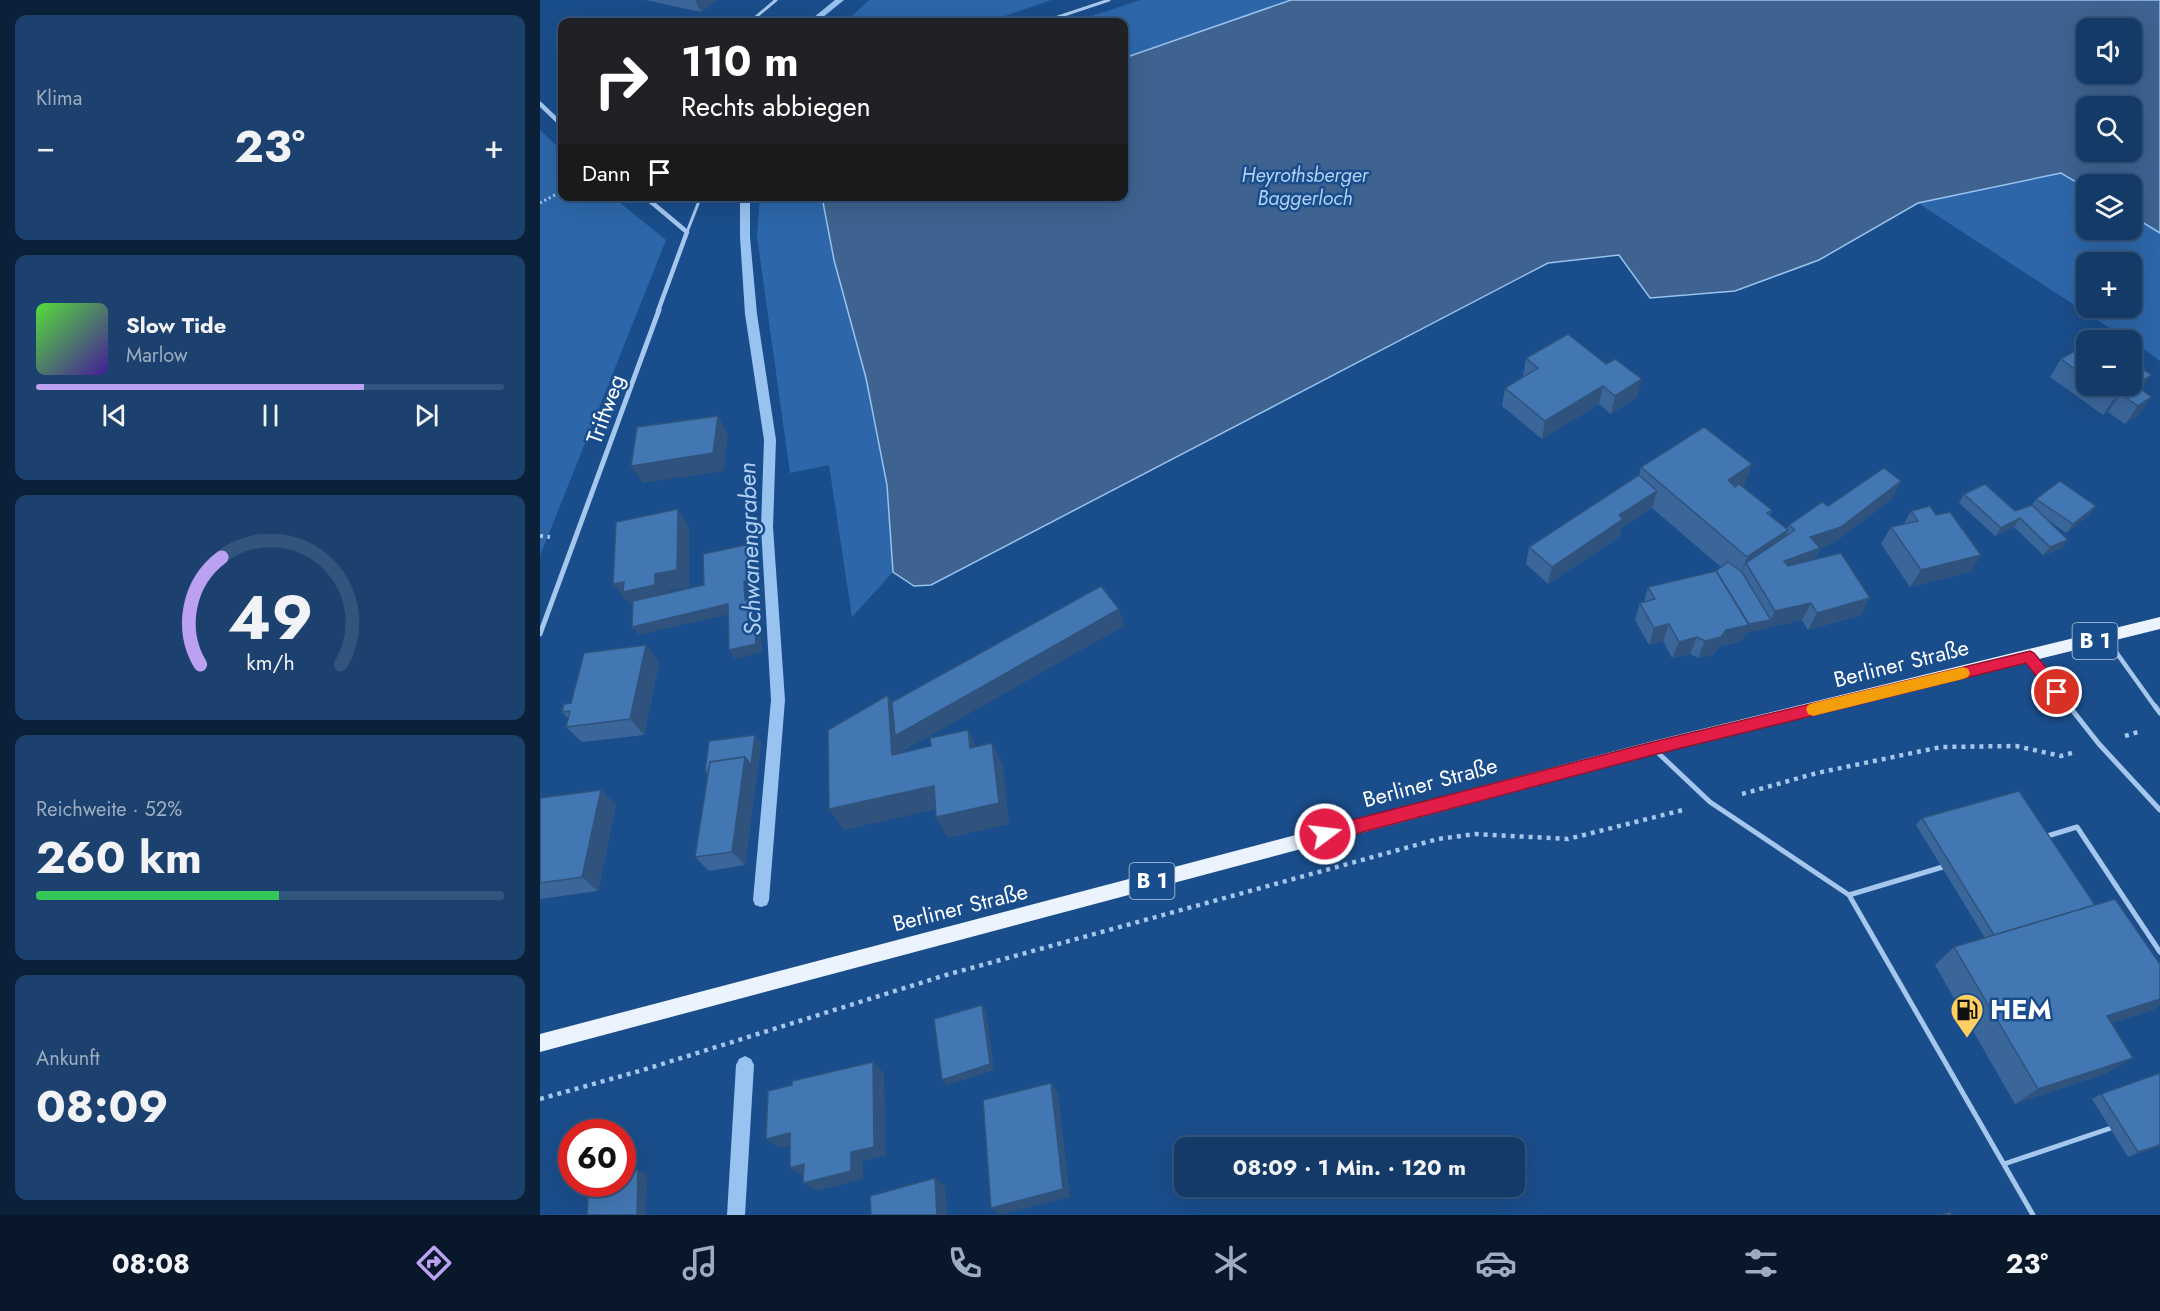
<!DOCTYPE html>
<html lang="de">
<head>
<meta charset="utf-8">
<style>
  :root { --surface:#143a68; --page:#1d416e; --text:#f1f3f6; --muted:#9dadc0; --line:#33547c; --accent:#bca0f2 }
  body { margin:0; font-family:Jost,sans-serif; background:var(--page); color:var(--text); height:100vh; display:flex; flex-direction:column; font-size:22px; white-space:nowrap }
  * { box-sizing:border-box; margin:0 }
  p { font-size:20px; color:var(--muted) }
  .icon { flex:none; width:33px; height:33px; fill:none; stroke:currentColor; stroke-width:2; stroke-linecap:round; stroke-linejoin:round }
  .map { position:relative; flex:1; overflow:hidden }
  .sheet { display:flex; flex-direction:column; gap:15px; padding:15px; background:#0b2039; width:540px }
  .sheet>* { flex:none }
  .hud { position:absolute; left:18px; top:18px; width:570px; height:183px; border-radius:12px; box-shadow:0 6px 24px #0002,0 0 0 2px var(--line); background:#202124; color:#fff; overflow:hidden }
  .controls { position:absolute; left:1536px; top:18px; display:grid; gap:12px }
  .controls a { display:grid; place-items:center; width:66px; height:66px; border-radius:12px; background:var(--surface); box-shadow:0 6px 24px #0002,0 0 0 2px var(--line); font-size:30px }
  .speed { position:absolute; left:18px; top:1119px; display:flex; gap:12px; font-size:30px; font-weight:700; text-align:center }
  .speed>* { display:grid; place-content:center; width:78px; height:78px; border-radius:50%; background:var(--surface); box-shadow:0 6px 24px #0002,0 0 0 2px var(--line); line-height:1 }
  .speed .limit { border:9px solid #d22; background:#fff; color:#111 }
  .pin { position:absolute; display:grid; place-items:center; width:51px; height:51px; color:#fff; margin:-26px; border:3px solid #fff; border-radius:50%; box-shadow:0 2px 6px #0007 }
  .me { position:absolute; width:66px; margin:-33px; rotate:75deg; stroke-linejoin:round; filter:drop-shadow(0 0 4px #0008) }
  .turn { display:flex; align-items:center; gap:21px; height:126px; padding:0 24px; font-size:27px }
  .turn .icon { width:78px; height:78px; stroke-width:2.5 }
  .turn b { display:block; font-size:42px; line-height:51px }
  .then { display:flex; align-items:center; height:57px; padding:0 24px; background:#0003; gap:12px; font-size:22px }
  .big { font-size:45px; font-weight:700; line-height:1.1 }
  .sheet .widget { flex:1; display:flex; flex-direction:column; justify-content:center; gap:9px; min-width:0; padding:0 21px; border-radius:12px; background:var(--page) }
  .sheet .dial { align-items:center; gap:0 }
  .dial svg { height:156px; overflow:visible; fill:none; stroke:var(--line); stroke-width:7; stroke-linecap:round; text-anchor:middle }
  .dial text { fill:var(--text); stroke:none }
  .song { display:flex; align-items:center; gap:18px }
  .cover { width:72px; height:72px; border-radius:9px; background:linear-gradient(135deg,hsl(110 70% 55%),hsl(260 70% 35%)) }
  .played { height:6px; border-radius:3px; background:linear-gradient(90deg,var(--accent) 70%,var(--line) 70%) }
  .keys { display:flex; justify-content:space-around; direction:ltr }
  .heat { display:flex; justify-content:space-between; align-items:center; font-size:33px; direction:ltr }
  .charge { height:9px; border-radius:4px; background:linear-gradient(90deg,#34c759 52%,var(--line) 0) }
  .trip { position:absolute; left:634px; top:1137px; width:351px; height:60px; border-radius:12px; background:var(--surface); box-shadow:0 6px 24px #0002,0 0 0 2px var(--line); font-weight:700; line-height:60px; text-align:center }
  .tab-bar { display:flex; height:96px; justify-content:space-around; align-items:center; background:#08172a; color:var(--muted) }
  .tab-bar .icon { width:42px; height:42px }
  .tab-bar .active { color:var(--accent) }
  .tab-bar b { font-size:27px; color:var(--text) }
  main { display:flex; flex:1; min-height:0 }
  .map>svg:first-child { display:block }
  .green { fill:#2d67a9; fill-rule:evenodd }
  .water { fill:#3e6390; stroke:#98c2ef; stroke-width:1.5; fill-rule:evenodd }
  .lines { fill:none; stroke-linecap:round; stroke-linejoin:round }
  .stream { fill:#98c2ef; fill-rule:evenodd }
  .path-far2 { stroke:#a5c7ed; stroke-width:3; stroke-dasharray:2 3; stroke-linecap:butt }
  .path-far1 { stroke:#a5c7ed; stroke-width:4; stroke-dasharray:3 4.5; stroke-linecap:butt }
  .path { stroke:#a5c7ed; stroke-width:4.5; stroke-dasharray:4 5; stroke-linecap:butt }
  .service-far2 { stroke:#a5c7ed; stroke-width:3 }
  .service-far1 { stroke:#a5c7ed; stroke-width:4.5 }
  .service { stroke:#a5c7ed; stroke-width:5 }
  .minor-far1 { stroke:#a5c7ed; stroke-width:4.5 }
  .minor { stroke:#a5c7ed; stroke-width:5 }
  .primary { fill:#ebf3ff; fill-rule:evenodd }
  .wall { fill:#3a669a }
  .shaded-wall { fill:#2f537d }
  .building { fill:#4377b3; stroke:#2f537d; stroke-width:1.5 }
  .route { fill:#e11d48; stroke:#92132f; stroke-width:1.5 }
  .slow { fill:#f59e0b }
  .labels { text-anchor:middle; stroke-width:5; stroke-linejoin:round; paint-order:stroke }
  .far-water-label { font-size:20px; font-style:italic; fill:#b1d1f4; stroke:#1a4d8b }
  .shield { fill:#1a4d8b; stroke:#bacadc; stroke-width:1.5 }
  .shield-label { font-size:21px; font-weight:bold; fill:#fff }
  .street-label { font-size:22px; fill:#fff; stroke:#1a4d8b }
  .water-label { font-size:24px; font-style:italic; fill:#b1d1f4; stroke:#1a4d8b }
  .near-poi-label { font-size:27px; font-weight:bold; fill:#fff; stroke:#1a4d8b; text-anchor:start }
</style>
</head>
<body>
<main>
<section class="sheet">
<div class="widget"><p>Klima</p>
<div class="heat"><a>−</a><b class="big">23°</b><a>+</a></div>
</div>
<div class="widget">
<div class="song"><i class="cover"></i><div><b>Slow Tide</b><p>Marlow</p></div></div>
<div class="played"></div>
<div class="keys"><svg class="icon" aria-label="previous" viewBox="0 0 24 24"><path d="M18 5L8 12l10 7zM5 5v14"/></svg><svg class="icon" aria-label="pause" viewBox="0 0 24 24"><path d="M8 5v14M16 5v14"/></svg><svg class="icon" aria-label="next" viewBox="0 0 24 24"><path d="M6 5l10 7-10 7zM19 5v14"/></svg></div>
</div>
<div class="widget dial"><svg viewBox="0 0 100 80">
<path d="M14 69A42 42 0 1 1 86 69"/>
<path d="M14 69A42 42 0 0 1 25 14" stroke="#bca0f2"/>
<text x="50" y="56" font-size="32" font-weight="700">49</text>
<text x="50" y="72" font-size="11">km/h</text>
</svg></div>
<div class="widget"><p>Reichweite · 52%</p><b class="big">260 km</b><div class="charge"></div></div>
<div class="widget"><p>Ankunft</p><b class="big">08:09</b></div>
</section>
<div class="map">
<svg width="1620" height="1215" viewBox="0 0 1620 1215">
  <rect width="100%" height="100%" fill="#1a4d8b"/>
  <!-- green -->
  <g class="green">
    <path d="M329,0H511L448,22H306Z"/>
    <path d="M601,0H751L584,58V22H533Z"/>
    <path d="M0,130L22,151V196L73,197L126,240L0,556Z"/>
    <path d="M1521,173L1546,188V230H1592V216L1620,233V361L1592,340H1588L1378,203ZM1546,262H1592V308H1546Z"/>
    <path d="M220,197H282L294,260L326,378L347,485L353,572L312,617L289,465L250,473L217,236Z"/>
  </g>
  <!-- water -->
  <path class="water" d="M751,0H1620V233L1592,216V184H1546V188L1521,173L1378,203L1279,260L1195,291L1110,298L1079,255L1008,263L391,585L374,586L353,572L347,485L326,378L294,260L282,197L584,196V58ZM1546,28H1592V74H1546ZM1546,106H1592V152H1546Z"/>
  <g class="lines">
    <!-- stream -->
    <g class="stream">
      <path d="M295,0H304L277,22H268Z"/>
      <path d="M200,196H210V237L217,314L236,440L233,527L245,700L229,900L227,905L221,907L215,905L213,900L231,700L221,527L224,440L205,314L200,237Z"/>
      <path d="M205,1056L211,1059L214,1065L205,1215H187L196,1065L199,1059Z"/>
    </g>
    <!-- path-far2 -->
    <path class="path-far2" d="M0,203L22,191"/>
    <!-- path-far1 -->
    <path class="path-far1" d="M0,536L10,537"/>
    <!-- path -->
    <g class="path">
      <path d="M1585,736L1601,731"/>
      <path d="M1202,794L1277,773L1401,747L1476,746L1521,756L1535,752"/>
      <path d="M0,1099L103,1070L406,975L898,839L935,834L1028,839L1143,810"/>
    </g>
    <!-- service-far2 -->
    <g class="service-far2">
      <path d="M210,22L236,0"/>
      <path d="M503,22L569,0"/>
      <path d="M147,232L161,196"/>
    </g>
    <!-- service-far1 -->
    <g class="service-far1">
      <path d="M1566,638L1616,708"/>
      <path d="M1489,657L1530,708"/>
    </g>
    <!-- service -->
    <g class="service">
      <path d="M1529,706L1559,744L1620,810"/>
      <path d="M1615,706L1620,713"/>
      <path d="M1115,750L1170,802L1309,895"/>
      <path d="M1504,837L1537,827L1620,952"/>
      <path d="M1406,866L1309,895L1493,1215"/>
      <path d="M1464,1164L1571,1128"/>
    </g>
    <!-- minor-far1 -->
    <g class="minor-far1">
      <path d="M0,104L22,125"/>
      <path d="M104,196L147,232L118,311"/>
    </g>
    <!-- minor -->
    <path class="minor" d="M0,634L119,310"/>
    <!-- primary -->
    <path class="primary" d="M1620,617V629L1113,755L0,1052V1034L1113,741Z"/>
  </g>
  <!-- wall -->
  <g class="wall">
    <path d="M105,0H177L161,12Z"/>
    <path d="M1546,344V386H1592L1602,390L1599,415L1585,424L1568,412L1563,415L1510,377L1521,359Z"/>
    <path d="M986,358L1097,397L1071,414L1059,404L1002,439L962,406L965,388L983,377Z"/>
    <path d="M1101,467L1203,487L1232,510L1230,515L1247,529L1249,525L1288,506L1361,481L1352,499L1292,544L1280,548L1275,560L1321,615L1268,630L1262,620L1206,633L1202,641L1179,647L1174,654L1158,658L1150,654L1132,658L1123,641L1109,645L1095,620L1100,603L1104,602L1108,587L1176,571L1181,567L1112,508L1081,528L1079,537L1008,584L986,564L989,547L1099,475Z"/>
    <path d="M1424,494L1475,511L1492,505L1496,499L1556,506L1549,515L1526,533L1507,519L1528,540L1521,549L1503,555L1474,527L1455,536L1419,503Z"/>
    <path d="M1371,511L1396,515L1441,555L1430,572L1370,587L1341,544L1351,527L1364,524Z"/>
    <path d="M119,662L104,735L42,742L26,727L28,718L22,712L31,703Z"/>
    <path d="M215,735L221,743L205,865L169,871L155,857L168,775L165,771Z"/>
    <path d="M61,790L76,804L58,891L0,899V798Z"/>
    <path d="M1382,818L1613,1010L1571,1023L1567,1073L1475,1104L1395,965L1414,947L1445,938L1376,825Z"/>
    <path d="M1561,1094L1620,1146L1588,1157L1552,1099Z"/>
  </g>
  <!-- shaded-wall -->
  <g class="shaded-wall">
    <path d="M155,0H177L161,12Z"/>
    <path d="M1612,375L1599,393L1595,385Z"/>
    <path d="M1102,379L1097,397L1071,414L1075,396Z"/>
    <path d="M1063,386L1059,404L1002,439L1005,421Z"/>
    <path d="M1581,394L1568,412L1563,415L1575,397Z"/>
    <path d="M1612,397L1599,415L1585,424L1598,406Z"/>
    <path d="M178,416L188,434L184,471L103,483L91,466Z"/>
    <path d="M1212,464L1203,490L1179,505L1188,480Z"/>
    <path d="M1361,481L1352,499L1292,544L1262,554L1270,537Z"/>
    <path d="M1117,491L1112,508L1081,528L1079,537L1008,584L1012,567L1079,515Z"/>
    <path d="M1556,506L1549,515L1526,533L1533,524Z"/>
    <path d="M138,509L149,526V587L128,591V602L96,609L89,600L86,601L73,584L115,574Z"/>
    <path d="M1480,518L1474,527L1455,536L1461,528Z"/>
    <path d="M1248,530L1237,555L1206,563L1198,580L1197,582L1207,557Z"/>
    <path d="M1528,540L1521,549L1503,555L1510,547Z"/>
    <path d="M210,544L215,553L217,588L210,590L211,608L205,600L204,581Z"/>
    <path d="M1280,548L1272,566L1236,578L1244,561Z"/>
    <path d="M1441,555L1430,572L1370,587L1381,570Z"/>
    <path d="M213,598L219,606L222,652L195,659L189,650Z"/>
    <path d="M1330,598L1321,615L1268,630L1277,613Z"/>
    <path d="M1271,603L1262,620L1206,633L1202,641L1179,647L1174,654L1158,658L1165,641L1186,630L1231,620L1235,611Z"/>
    <path d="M188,604L194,613L99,635L92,627Z"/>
    <path d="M579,609L584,626L363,751L365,777L352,755L348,695L361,718Z"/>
    <path d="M1129,624L1123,641L1109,645L1114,628Z"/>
    <path d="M1157,637L1150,654L1132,658L1139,642Z"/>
    <path d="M106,645L119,662L104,735L90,719Z"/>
    <path d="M428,730L439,752L430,748Z"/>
    <path d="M215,735L221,743L205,865L192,852L205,757Z"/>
    <path d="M452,743L463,765L469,824L408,838L396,817Z"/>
    <path d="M394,786L406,807L304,830L289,809Z"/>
    <path d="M61,790L76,804L58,891L42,877Z"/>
    <path d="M1620,999V1005L1613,1010L1542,1033L1567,1016Z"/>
    <path d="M442,1005L446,1011L454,1070L407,1085L402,1080Z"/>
    <path d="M1593,1058L1567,1073L1475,1104L1498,1089Z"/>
    <path d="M333,1062L344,1073L346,1156L323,1161V1179L277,1191L263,1183L311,1152Z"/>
    <path d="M511,1083L518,1093L530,1197L460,1215L451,1208Z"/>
    <path d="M250,1133L264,1142L240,1148L226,1139Z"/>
    <path d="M1620,1145V1146L1588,1157L1598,1152Z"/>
    <path d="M264,1164L263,1176L250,1168Z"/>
    <path d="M98,1170L107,1174L106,1215H97Z"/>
    <path d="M395,1178L405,1186L407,1215H397Z"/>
  </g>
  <!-- building -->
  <g class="building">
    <path d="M1028,334L1066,364L1075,359L1102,379L1075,396L1063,386L1005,421L965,388L998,368L986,358Z"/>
    <path d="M1557,338L1561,340H1552Z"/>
    <path d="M1546,344V377L1521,359Z"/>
    <path d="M1592,362L1612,375L1595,385L1612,397L1598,406L1581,394L1575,397L1559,386H1592Z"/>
    <path d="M178,416L173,453L91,466L97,427Z"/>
    <path d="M1164,427L1212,464L1188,480L1195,487L1199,484L1232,510L1227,513L1248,530L1207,557L1101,467Z"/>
    <path d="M1344,468L1361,481L1301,527L1270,537L1280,548L1244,561L1248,566L1301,553L1330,598L1277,613L1271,603L1235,611L1206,563L1255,530L1249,525L1282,502L1288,506Z"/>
    <path d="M1099,475L1117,491L1079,515L1083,519L1012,567L989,547Z"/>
    <path d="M1520,481L1556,506L1533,524L1496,499Z"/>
    <path d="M1445,484L1475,511L1492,505L1528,540L1510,547L1480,518L1461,528L1424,494Z"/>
    <path d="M1390,506L1396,515L1410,512L1441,555L1381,570L1351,527L1378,521L1371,511Z"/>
    <path d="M138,509L137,570L115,574V585L83,592L84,582L73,584L76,522Z"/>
    <path d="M210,544L212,579L204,581L205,600L213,598L216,644L189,650L188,604L92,627L93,601L164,585L163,554Z"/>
    <path d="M1188,562L1202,572L1231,620L1209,624L1176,571Z"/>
    <path d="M1176,571L1209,625L1186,630L1181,637L1165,641L1157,637L1139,642L1129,624L1114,628L1100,603L1115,599L1108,587Z"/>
    <path d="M561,586L579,609L355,736L352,702Z"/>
    <path d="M106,645L90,719L26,727L30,711L22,712L24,704L31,703L44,653Z"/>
    <path d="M348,695L352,755L391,746L390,738L428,730L430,748L452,743L459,803L396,817L394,786L289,809L288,730Z"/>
    <path d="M215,735L211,765L205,757L170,762L169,770L165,771L169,741Z"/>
    <path d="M205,757L192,852L155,857L170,762Z"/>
    <path d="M61,790L42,877L0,883V798Z"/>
    <path d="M1479,791L1555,905L1454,935L1382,818Z"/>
    <path d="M1575,899L1620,964V999L1567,1016L1593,1058L1498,1089L1414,947Z"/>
    <path d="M442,1005L450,1064L402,1080L394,1019Z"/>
    <path d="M333,1062L334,1147L311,1152V1171L263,1183L264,1164L250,1168V1133L226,1139L228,1091L252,1085V1081Z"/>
    <path d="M1620,1073V1145L1598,1152L1561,1094Z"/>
    <path d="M511,1083L523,1189L451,1208L443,1100Z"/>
    <path d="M98,1170L97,1215H47L49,1184H82V1174Z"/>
    <path d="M395,1178L397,1215H331L330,1196Z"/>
    <path d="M1410,1212L1412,1215H1401Z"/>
  </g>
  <!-- route -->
  <path class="route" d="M1490,651L1494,653L1522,687L1524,692L1522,696H1512L1486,663L1113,755L785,842L779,839L777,834L779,829L785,827L1113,742Z"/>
  <!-- slow -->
  <path class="slow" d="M1423,667L1428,669L1430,673L1428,677L1423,679L1273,716L1268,714L1266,709L1268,705L1273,703Z"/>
  <!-- icons -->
  <defs>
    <g id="fuel-pin" transform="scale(1.725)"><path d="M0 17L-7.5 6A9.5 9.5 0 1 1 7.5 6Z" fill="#ffcf61" stroke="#1a4d8b"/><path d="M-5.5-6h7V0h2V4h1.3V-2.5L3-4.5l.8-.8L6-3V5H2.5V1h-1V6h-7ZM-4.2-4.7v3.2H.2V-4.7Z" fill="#111"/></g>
  </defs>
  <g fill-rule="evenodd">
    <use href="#fuel-pin" x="1427" y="1010"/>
  </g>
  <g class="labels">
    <!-- far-water labels -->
    <g class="far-water-label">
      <text x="765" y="182">Heyrothsberger<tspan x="765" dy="23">Baggerloch</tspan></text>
    </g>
    <!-- shield labels -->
    <g class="shield">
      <rect x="1532.5" y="623" width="45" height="36" rx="4.5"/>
      <rect x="589.5" y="863" width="45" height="36" rx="4.5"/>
    </g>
    <g class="shield-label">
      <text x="1555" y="648">B 1</text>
      <text x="612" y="888">B 1</text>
    </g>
    <!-- street labels -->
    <g class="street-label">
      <text transform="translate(65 409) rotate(-70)" y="8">Triftweg</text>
      <text transform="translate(1361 663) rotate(-14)" y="8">Berliner Straße</text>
      <text transform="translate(890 782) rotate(-15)" y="8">Berliner Straße</text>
      <text transform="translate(420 907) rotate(-14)" y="8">Berliner Straße</text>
    </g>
    <!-- water labels -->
    <g class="water-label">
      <text transform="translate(210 549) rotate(-92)" y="8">Schwanengraben</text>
    </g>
    <!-- near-poi labels -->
    <g class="near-poi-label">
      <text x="1450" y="1019">HEM</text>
    </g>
  </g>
</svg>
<div class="controls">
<a><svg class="icon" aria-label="sound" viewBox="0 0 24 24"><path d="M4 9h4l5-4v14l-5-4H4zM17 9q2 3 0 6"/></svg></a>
<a><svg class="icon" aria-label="search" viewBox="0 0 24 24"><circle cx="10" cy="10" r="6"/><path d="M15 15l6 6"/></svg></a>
<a><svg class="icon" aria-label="layers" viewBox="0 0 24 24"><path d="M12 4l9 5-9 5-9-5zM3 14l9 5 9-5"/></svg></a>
<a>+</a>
<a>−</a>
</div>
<div class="speed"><div class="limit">60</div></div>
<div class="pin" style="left:1517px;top:692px;background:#d93025"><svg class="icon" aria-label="arrive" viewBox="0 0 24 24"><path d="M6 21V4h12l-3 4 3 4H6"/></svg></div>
<svg class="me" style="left:785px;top:834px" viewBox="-20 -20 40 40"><circle r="17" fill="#e11d48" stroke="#fff" stroke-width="3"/><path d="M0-11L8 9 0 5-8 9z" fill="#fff"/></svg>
<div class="trip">08:09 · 1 Min. · 120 m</div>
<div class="hud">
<div class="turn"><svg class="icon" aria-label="right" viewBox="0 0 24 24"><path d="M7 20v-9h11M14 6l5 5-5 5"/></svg><div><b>110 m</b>Rechts abbiegen</div></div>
<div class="then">Dann<svg class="icon" aria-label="arrive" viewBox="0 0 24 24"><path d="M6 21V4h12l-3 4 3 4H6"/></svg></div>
</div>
</div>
</main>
<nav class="tab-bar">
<b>08:08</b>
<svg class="icon active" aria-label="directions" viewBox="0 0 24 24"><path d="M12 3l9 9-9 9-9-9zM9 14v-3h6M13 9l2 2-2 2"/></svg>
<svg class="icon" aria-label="music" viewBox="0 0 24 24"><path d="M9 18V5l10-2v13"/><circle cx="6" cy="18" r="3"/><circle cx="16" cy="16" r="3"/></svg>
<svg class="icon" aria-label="phone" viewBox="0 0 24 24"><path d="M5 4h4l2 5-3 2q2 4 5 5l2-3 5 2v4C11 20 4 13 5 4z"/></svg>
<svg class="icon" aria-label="climate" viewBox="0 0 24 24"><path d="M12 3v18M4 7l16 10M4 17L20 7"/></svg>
<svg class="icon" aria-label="car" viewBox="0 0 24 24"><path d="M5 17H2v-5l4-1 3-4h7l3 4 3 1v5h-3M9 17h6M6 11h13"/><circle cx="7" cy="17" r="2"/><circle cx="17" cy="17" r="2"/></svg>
<svg class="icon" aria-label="filters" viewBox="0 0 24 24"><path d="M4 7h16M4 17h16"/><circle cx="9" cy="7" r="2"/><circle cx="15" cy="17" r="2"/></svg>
<b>23°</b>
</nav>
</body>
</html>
